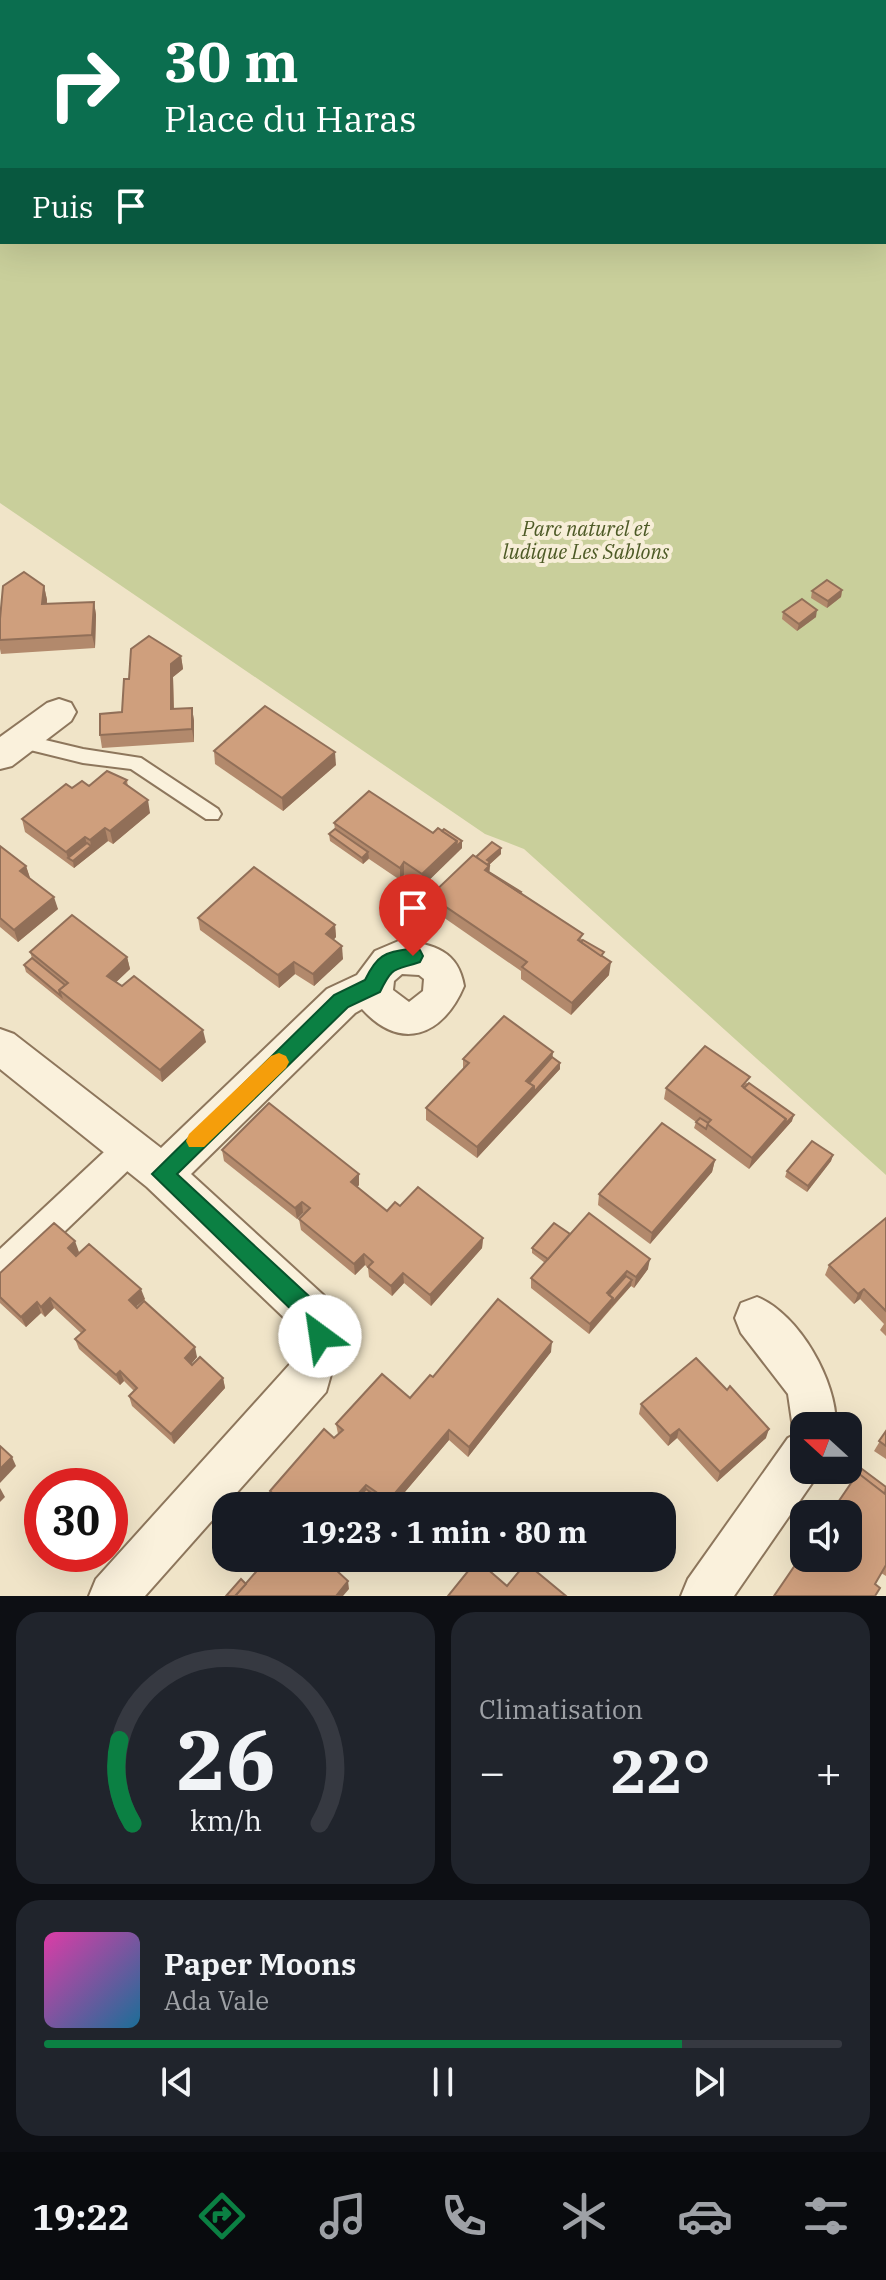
<!DOCTYPE html>
<html lang="fr">
<head>
<meta charset="utf-8">
<style>
  :root { --surface:#171b24; --page:#20242c; --text:#f1f3f6; --muted:#9ea1a6; --line:#363941; --accent:#0b8043 }
  body { margin:0; font-family:"IBM Plex Serif",serif; background:var(--page); color:var(--text); height:100vh; display:flex; flex-direction:column; font-size:30px; white-space:nowrap }
  * { box-sizing:border-box; margin:0 }
  p { font-size:26px; color:var(--muted) }
  .icon { flex:none; width:44px; height:44px; fill:none; stroke:currentColor; stroke-width:2; stroke-linecap:round; stroke-linejoin:round }
  .map { position:relative; height:1596px; overflow:hidden }
  .details { display:flex; flex-direction:column; gap:16px; padding:16px; background:#0d0f14; flex:1 }
  .details>* { flex:none }
  .guide { position:absolute; left:0px; top:0px; width:886px; height:244px; box-shadow:0 8px 32px #0002; background:#0b6e4f; color:#fff; overflow:hidden }
  .needle { width:52px; rotate:291deg }
  .tools { position:absolute; left:790px; top:1412px; display:grid; gap:16px }
  .tools a { display:grid; place-items:center; width:72px; height:72px; border-radius:16px; background:var(--surface); box-shadow:0 8px 32px #0002; font-size:40px }
  .speed { position:absolute; left:24px; top:1468px; display:flex; gap:16px; font-size:40px; font-weight:700; text-align:center }
  .speed>* { display:grid; place-content:center; width:104px; height:104px; border-radius:50%; background:var(--surface); box-shadow:0 8px 32px #0002; line-height:1 }
  .speed .limit { border:12px solid #d22; background:#fff; color:#111 }
  .pin { position:absolute; display:grid; place-items:center; width:68px; height:68px; color:#fff; margin:-82px -34px; border-radius:50% 50% 50% 0; rotate:-45deg; box-shadow:0 0 8px #0007 }
  .pin .icon { rotate:45deg }
  .me { position:absolute; width:88px; margin:-44px; rotate:329deg; stroke-linejoin:round; filter:drop-shadow(0 0 6px #0008) }
  .turn { display:flex; align-items:center; gap:28px; height:168px; padding:0 32px; font-size:36px }
  .turn .icon { width:104px; height:104px; stroke-width:2.5 }
  .turn b { display:block; font-size:56px; line-height:68px }
  .then { display:flex; align-items:center; height:76px; padding:0 32px; background:#0003; gap:16px; font-size:30px }
  .big { font-size:60px; font-weight:700; line-height:1.1 }
  .details .widget { flex:1; display:flex; flex-direction:column; justify-content:center; gap:12px; min-width:0; padding:0 28px; border-radius:24px; background:var(--page) }
  .details .dial { align-items:center; gap:0 }
  .dial svg { height:208px; overflow:visible; fill:none; stroke:var(--line); stroke-width:7; stroke-linecap:round; text-anchor:middle }
  .dial text { fill:var(--text); stroke:none }
  .song { display:flex; align-items:center; gap:24px }
  .cover { width:96px; height:96px; border-radius:12px; background:linear-gradient(135deg,hsl(320 70% 55%),hsl(200 70% 35%)) }
  .played { height:8px; border-radius:4px; background:linear-gradient(90deg,var(--accent) 80%,var(--line) 80%) }
  .keys { display:flex; justify-content:space-around; direction:ltr }
  .heat { display:flex; justify-content:space-between; align-items:center; font-size:44px; direction:ltr }
  .details .tiles { flex:1; display:grid; gap:16px; grid-template-columns:1fr 1fr }
  .widget:last-child { grid-column:span 2 }
  .trip { position:absolute; left:212px; top:1492px; width:464px; height:80px; border-radius:24px; background:var(--surface); box-shadow:0 8px 32px #0002; font-weight:700; line-height:80px; text-align:center }
  .menu { display:flex; height:128px; justify-content:space-around; align-items:center; background:#090b0e; color:var(--muted) }
  .menu .icon { width:56px; height:56px }
  .menu .current { color:var(--accent) }
  .menu b { font-size:36px; color:var(--text) }
  .map>svg:first-child { display:block }
  .green { fill:#c9cf9b; fill-rule:evenodd }
  .lines { fill:none; stroke-linecap:round; stroke-linejoin:round }
  .service-casing { stroke:#8d765c; stroke-width:4 }
  .pedestrian-casing { stroke:#8d765c; stroke-width:4 }
  .minor-casing { stroke:#8d765c; stroke-width:4 }
  .service { fill:#faf1dc; fill-rule:evenodd }
  .pedestrian { fill:#faf1dc; fill-rule:evenodd }
  .minor { fill:#faf1dc; fill-rule:evenodd }
  .wall { fill:#b2896c }
  .shaded-wall { fill:#916f58 }
  .building { fill:#cf9f7d; stroke:#916f58; stroke-width:2 }
  .route { fill:#0b8043; stroke:#07532c; stroke-width:2 }
  .slow { fill:#f59e0b }
  .labels { text-anchor:middle; stroke-width:8; stroke-linejoin:round; paint-order:stroke }
  .park-label { font-size:20px; font-style:italic; fill:#4d5a26; stroke:#f7eed8 }
</style>
</head>
<body>
<div class="map">
<svg width="886" height="1596" viewBox="0 0 886 1596">
  <rect width="100%" height="100%" fill="#f0e4c8"/>
  <!-- green -->
  <path class="green" d="M0,0H886V1175L524,849L485,834L0,503ZM2,2H884V242H2Z"/>
  <g class="lines">
    <!-- service casing -->
    <g class="service-casing">
      <path id="service" d="M20,734L83,749L141,758L218,809L221,814L218,819H206L131,769L83,763L14,746L11,741L14,736Z"/>
    </g>
    <!-- pedestrian casing -->
    <g class="pedestrian-casing">
      <path id="pedestrian" d="M130,1134L141,1138L146,1148L141,1158L12,1282L0,1287V1249L119,1138Z"/>
    </g>
    <!-- minor casing -->
    <g class="minor-casing">
      <g id="minor">
        <path d="M59,699L71,703L76,712L71,721L12,766L0,769V737L47,703Z"/>
        <path d="M401,940C434,945 458,950 464,986C443,1036 401,1052 362,1009L355,1013L191,1174L332,1303L342,1336L326,1392L145,1596H89L96,1579L290,1364L296,1329L147,1187L0,1069V1029L14,1034L161,1148L327,989L357,975L375,951ZM402,974L419,975L424,979L423,991L409,1002L393,990L394,981Z"/>
        <path d="M757,1297C799,1314 837,1381 836,1426H804V1470H821L734,1596H681L688,1579L788,1438L794,1435L788,1394L741,1333L735,1318L741,1303Z"/>
      </g>
    </g>
    <!-- service -->
    <use href="#service" class="service"/>
    <!-- pedestrian -->
    <use href="#pedestrian" class="pedestrian"/>
    <!-- minor -->
    <use href="#minor" class="minor"/>
  </g>
  <!-- wall -->
  <g class="wall">
    <path d="M44,586L47,600V604L94,602L96,615L95,648L1,654L0,649V619Z"/>
    <path d="M842,590L841,597L827,608L811,598L812,591Z"/>
    <path d="M783,612L816,617L797,631L782,619Z"/>
    <path d="M181,656L183,669L173,677L174,709L192,708L194,721V742L102,748L100,735L122,712L129,679Z"/>
    <path d="M214,751L336,765L283,811L215,764Z"/>
    <path d="M127,780L128,787L150,813L113,844L108,841L74,868L25,832L22,819L71,787Z"/>
    <path d="M334,823L433,833L462,841V848L422,887L404,875L400,880L369,859L363,864L330,841L329,834L335,829Z"/>
    <path d="M0,846L26,866L30,878L58,909L18,942L0,927Z"/>
    <path d="M501,854L490,864L489,872L521,893L583,940L603,957L609,975L571,1015L521,979V971L430,908V896L476,858Z"/>
    <path d="M198,918L335,925L336,937L333,940L343,959L314,986L295,974L279,988L200,930Z"/>
    <path d="M30,952L127,957L130,969L116,982L206,1042L162,1082L26,972L24,965L32,958Z"/>
    <path d="M552,1057L560,1063V1069L477,1158L426,1120V1108L463,1070V1059Z"/>
    <path d="M749,1083L792,1121L749,1169L694,1128L696,1122L664,1099L666,1088Z"/>
    <path d="M222,1150L359,1185L357,1187L387,1211L400,1206L483,1238L482,1248L431,1306L404,1283L392,1296L369,1277L368,1268L365,1265L355,1275L301,1230L299,1219L304,1214L303,1213L297,1219L224,1161Z"/>
    <path d="M833,1155L831,1161L807,1192L785,1177L787,1171Z"/>
    <path d="M715,1160L712,1172L650,1244L598,1205L599,1194Z"/>
    <path d="M886,1218V1336L880,1330L884,1324L860,1299L854,1304L825,1275L829,1265Z"/>
    <path d="M570,1234L648,1269L634,1288L631,1286L589,1334L531,1288V1278L545,1263L532,1253V1248Z"/>
    <path d="M79,1252L145,1299L136,1307L197,1357L191,1364L223,1378L225,1388L174,1444L132,1406L129,1396L134,1391L124,1381L120,1385L79,1349L75,1339L81,1333L54,1308L45,1317L41,1313L26,1327L0,1303V1273Z"/>
    <path d="M551,1352L468,1457L449,1440L393,1506H273L276,1503L272,1500L270,1491L338,1434L336,1424L410,1398L433,1377Z"/>
    <path d="M641,1404L766,1438L717,1482L677,1438L668,1446L639,1414Z"/>
    <path d="M886,1431V1459L874,1451Z"/>
    <path d="M886,1487V1576L881,1573L875,1584L774,1596Z"/>
  </g>
  <!-- shaded-wall -->
  <g class="shaded-wall">
    <path d="M44,586L47,600L45,617L42,604Z"/>
    <path d="M842,590L841,597L827,608L828,601Z"/>
    <path d="M94,602L96,615L95,648L92,635Z"/>
    <path d="M817,610L816,617L797,631L799,624Z"/>
    <path d="M181,656L183,669L173,677L174,722L171,709V664Z"/>
    <path d="M192,708L194,721V742L192,729Z"/>
    <path d="M335,752L336,765L283,811L282,798Z"/>
    <path d="M148,800L150,813L113,844L110,831Z"/>
    <path d="M105,828L108,841L74,868L73,861L68,858L66,852L85,837L88,848L91,846L90,840Z"/>
    <path d="M457,841H462V848L422,887V874Z"/>
    <path d="M501,848V854L490,864L489,879L483,869L487,860Z"/>
    <path d="M368,852L369,858L363,864L362,858Z"/>
    <path d="M404,862V875L400,880V868Z"/>
    <path d="M26,866L30,878L20,871Z"/>
    <path d="M54,897L58,909L18,942L14,930Z"/>
    <path d="M335,925L336,937L327,947L326,934Z"/>
    <path d="M342,946L343,959L314,986L313,974Z"/>
    <path d="M127,957L130,969L110,988L107,976Z"/>
    <path d="M294,962L295,974L279,988L278,975Z"/>
    <path d="M611,962L609,975L571,1015L572,1003Z"/>
    <path d="M203,1030L206,1042L162,1082L160,1070Z"/>
    <path d="M553,1052L552,1063L529,1088L526,1081Z"/>
    <path d="M560,1063V1069L477,1158V1147L534,1086Z"/>
    <path d="M794,1115L792,1121L749,1169L752,1158L786,1119Z"/>
    <path d="M833,1155L831,1161L807,1192L808,1186Z"/>
    <path d="M715,1160L712,1172L650,1244L652,1233Z"/>
    <path d="M359,1174V1185L352,1193L351,1182Z"/>
    <path d="M302,1202L303,1213L297,1219L295,1208Z"/>
    <path d="M483,1238L482,1248L431,1306L430,1295Z"/>
    <path d="M75,1241L79,1252L72,1259L68,1248Z"/>
    <path d="M364,1254L365,1265L355,1275L354,1264Z"/>
    <path d="M650,1259L648,1269L634,1288L636,1277Z"/>
    <path d="M627,1271L625,1281L608,1300L607,1293Z"/>
    <path d="M403,1273L404,1283L392,1296L391,1286Z"/>
    <path d="M632,1280L631,1286L611,1308L612,1303Z"/>
    <path d="M141,1289L145,1299L132,1310L129,1300Z"/>
    <path d="M864,1289L860,1299L854,1304L858,1294Z"/>
    <path d="M50,1298L54,1308L45,1317L41,1307Z"/>
    <path d="M613,1298L611,1308L589,1334L590,1324Z"/>
    <path d="M37,1302L41,1313L26,1327L21,1317Z"/>
    <path d="M552,1342L551,1352L468,1457L469,1447Z"/>
    <path d="M195,1347L197,1357L188,1368L185,1358Z"/>
    <path d="M120,1371L124,1381L120,1385L116,1375Z"/>
    <path d="M223,1378L225,1388L174,1444L171,1434Z"/>
    <path d="M679,1429L677,1438L668,1446L670,1436Z"/>
    <path d="M769,1429L766,1438L717,1482L720,1472Z"/>
    <path d="M449,1430V1440L393,1506H384Z"/>
    <path d="M12,1457L16,1466L0,1483V1469Z"/>
    <path d="M366,1485L367,1494L356,1506H347Z"/>
    <path d="M0,1488L5,1497L0,1502Z"/>
    <path d="M348,1581L349,1589L343,1596H336Z"/>
  </g>
  <!-- building -->
  <g class="building">
    <path d="M24,572L44,586L42,604L94,602L92,635L0,640V619L3,586Z"/>
    <path d="M827,580L842,590L828,601L812,591Z"/>
    <path d="M802,599L817,610L799,624L783,612Z"/>
    <path d="M149,636L181,656L171,664V709L192,708V729L100,735V714L122,712L124,679H129L131,649Z"/>
    <path d="M265,706L335,752L282,798L214,751Z"/>
    <path d="M107,771L127,780L124,783L148,800L110,831L105,828L90,840L85,837L66,852L22,819L66,784L72,788L82,781L89,786Z"/>
    <path d="M369,791L433,833L438,828L457,841L422,874L404,862L400,868L334,823Z"/>
    <path d="M335,829L368,852L362,858L329,834Z"/>
    <path d="M444,829L462,841L456,847L457,841L442,831Z"/>
    <path d="M492,842L501,848L487,860L490,862L487,865L476,857Z"/>
    <path d="M87,843L91,846L73,861L68,858Z"/>
    <path d="M0,846L26,866L20,871L54,897L14,930L0,918Z"/>
    <path d="M473,855L489,866L485,870L583,934L578,940L611,962L572,1003L522,967L527,962L430,896Z"/>
    <path d="M254,867L335,925L326,934L342,946L313,974L294,962L278,975L198,918Z"/>
    <path d="M489,872L521,892L520,893Z"/>
    <path d="M72,915L127,957L107,976L122,986L134,976L203,1030L160,1070L59,990L68,983L30,952Z"/>
    <path d="M583,940L604,952L601,956L581,942Z"/>
    <path d="M32,958L65,985L59,990L61,996L24,965Z"/>
    <path d="M504,1016L553,1052L526,1081L534,1086L477,1147L426,1108L469,1063L463,1059Z"/>
    <path d="M705,1046L750,1077L742,1086L786,1119L752,1158L707,1124L711,1120L666,1088Z"/>
    <path d="M552,1057L560,1063L534,1092V1086L529,1083Z"/>
    <path d="M749,1083L794,1115L785,1124L786,1119L744,1088Z"/>
    <path d="M269,1103L359,1174L351,1182L387,1211L395,1202L400,1206L418,1187L483,1238L430,1295L403,1273L391,1286L368,1267L373,1262L364,1254L354,1264L299,1219L310,1208L302,1202L295,1208L222,1150Z"/>
    <path d="M700,1118L708,1123L706,1129L696,1122Z"/>
    <path d="M662,1123L715,1160L652,1233L599,1194Z"/>
    <path d="M812,1141L833,1155L808,1186L787,1171Z"/>
    <path d="M589,1213L650,1259L636,1277L627,1271L607,1293L613,1298L590,1324L531,1278Z"/>
    <path d="M886,1218V1311L864,1289L858,1294L829,1265Z"/>
    <path d="M54,1223L75,1241L68,1248L76,1256L89,1244L141,1289L129,1300L137,1308L144,1301L195,1347L185,1358L192,1365L200,1357L223,1378L171,1434L129,1396L137,1388L120,1371L116,1375L75,1339L85,1330L50,1298L41,1307L37,1302L21,1317L0,1297V1273Z"/>
    <path d="M554,1223L570,1234L548,1259L532,1248Z"/>
    <path d="M626,1276L632,1280L612,1303L613,1298L609,1295Z"/>
    <path d="M498,1299L552,1342L469,1447L449,1430L384,1506H364L376,1492L366,1485L347,1506H273L279,1499L270,1491L324,1429L334,1438L343,1430L336,1424L382,1374L410,1398L430,1375L433,1377Z"/>
    <path d="M696,1358L727,1390L730,1386L769,1429L720,1472L679,1429L670,1436L641,1404Z"/>
    <path d="M886,1431V1446L879,1441Z"/>
    <path d="M0,1446L12,1457L0,1469Z"/>
    <path d="M862,1469L886,1487L885,1494L858,1474Z"/>
    <path d="M858,1473L885,1494L886,1493V1565L875,1584L880,1588L875,1596H774L804,1552V1558H848V1514H830Z"/>
    <path d="M366,1489L374,1495L364,1506H352Z"/>
    <path d="M268,1558H323L348,1581L336,1596H235Z"/>
    <path d="M477,1560L507,1586L526,1563L566,1596H448Z"/>
    <path d="M241,1579L246,1584L235,1596H226Z"/>
  </g>
  <!-- route -->
  <path class="route" d="M413,948L420,950L423,956L420,962C394,971 393,965 380,992L348,1007L177,1174L324,1310L331,1336L328,1344L320,1347L312,1344L306,1324L152,1174L334,995L365,980C378,953 385,953 413,948Z"/>
  <!-- slow -->
  <path class="slow" d="M279,1053L286,1056L289,1062L286,1068L204,1147H189L186,1141L189,1134L271,1056Z"/>
  <g class="labels">
    <!-- park labels -->
    <g class="park-label">
      <text x="586" y="536">Parc naturel et<tspan x="586" dy="23">ludique Les Sablons</tspan></text>
    </g>
  </g>
</svg>
<div class="tools">
<a><svg class="needle" viewBox="-14 -14 28 28"><path d="M0-13l5 13h-10z" fill="#e53935"/><path d="M0 13l5-13h-10z" fill="#9ea1a6"/></svg></a>
<a><svg class="icon" aria-label="sound" viewBox="0 0 24 24"><path d="M4 9h4l5-4v14l-5-4H4zM17 9q2 3 0 6"/></svg></a>
</div>
<div class="speed"><div class="limit">30</div></div>
<div class="pin" style="left:413px;top:956px;background:#d93025"><svg class="icon" aria-label="arrive" viewBox="0 0 24 24"><path d="M6 21V4h12l-3 4 3 4H6"/></svg></div>
<svg class="me" style="left:320px;top:1336px" viewBox="-20 -20 40 40"><circle r="19" fill="#fff"/><path d="M0-13L10 11 0 6-10 11z" fill="#0b8043"/></svg>
<div class="trip">19:23 · 1 min · 80 m</div>
<div class="guide">
<div class="turn"><svg class="icon" aria-label="right" viewBox="0 0 24 24"><path d="M7 20v-9h11M14 6l5 5-5 5"/></svg><div><b>30 m</b>Place du Haras</div></div>
<div class="then">Puis<svg class="icon" aria-label="arrive" viewBox="0 0 24 24"><path d="M6 21V4h12l-3 4 3 4H6"/></svg></div>
</div>
</div>
<section class="details">
<div class="tiles">
<div class="widget dial"><svg viewBox="0 0 100 80">
<path d="M14 69A42 42 0 1 1 86 69"/>
<path d="M14 69A42 42 0 0 1 9 37" stroke="#0b8043"/>
<text x="50" y="56" font-size="32" font-weight="700">26</text>
<text x="50" y="72" font-size="11">km/h</text>
</svg></div>
<div class="widget"><p>Climatisation</p>
<div class="heat"><a>−</a><b class="big">22°</b><a>+</a></div>
</div>
<div class="widget">
<div class="song"><i class="cover"></i><div><b>Paper Moons</b><p>Ada Vale</p></div></div>
<div class="played"></div>
<div class="keys"><svg class="icon" aria-label="previous" viewBox="0 0 24 24"><path d="M18 5L8 12l10 7zM5 5v14"/></svg><svg class="icon" aria-label="pause" viewBox="0 0 24 24"><path d="M8 5v14M16 5v14"/></svg><svg class="icon" aria-label="next" viewBox="0 0 24 24"><path d="M6 5l10 7-10 7zM19 5v14"/></svg></div>
</div>
</div>
</section>
<nav class="menu">
<b>19:22</b>
<svg class="icon current" aria-label="directions" viewBox="0 0 24 24"><path d="M12 3l9 9-9 9-9-9zM9 14v-3h6M13 9l2 2-2 2"/></svg>
<svg class="icon" aria-label="music" viewBox="0 0 24 24"><path d="M9 18V5l10-2v13"/><circle cx="6" cy="18" r="3"/><circle cx="16" cy="16" r="3"/></svg>
<svg class="icon" aria-label="phone" viewBox="0 0 24 24"><path d="M5 4h4l2 5-3 2q2 4 5 5l2-3 5 2v4C11 20 4 13 5 4z"/></svg>
<svg class="icon" aria-label="climate" viewBox="0 0 24 24"><path d="M12 3v18M4 7l16 10M4 17L20 7"/></svg>
<svg class="icon" aria-label="car" viewBox="0 0 24 24"><path d="M5 17H2v-5l4-1 3-4h7l3 4 3 1v5h-3M9 17h6M6 11h13"/><circle cx="7" cy="17" r="2"/><circle cx="17" cy="17" r="2"/></svg>
<svg class="icon" aria-label="filters" viewBox="0 0 24 24"><path d="M4 7h16M4 17h16"/><circle cx="9" cy="7" r="2"/><circle cx="15" cy="17" r="2"/></svg>
</nav>
</body>
</html>
